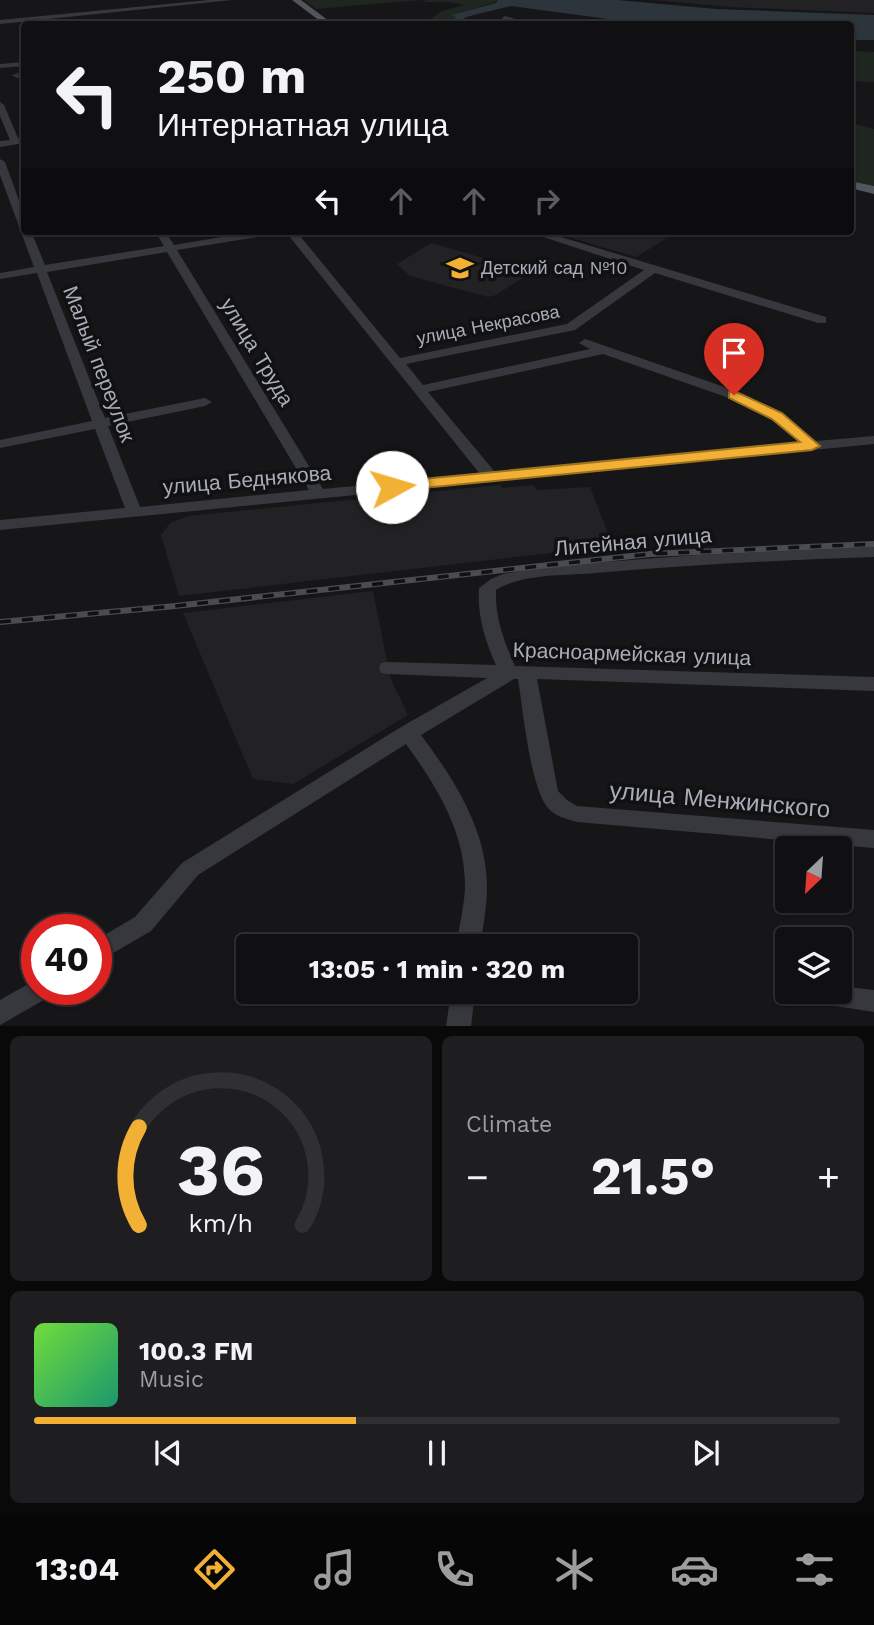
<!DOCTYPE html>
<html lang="en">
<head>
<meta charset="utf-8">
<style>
  :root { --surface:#101012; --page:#1e1e20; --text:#f1f3f6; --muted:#9c9d9f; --line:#303032; --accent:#f2b134 }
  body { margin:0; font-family:"Work Sans",sans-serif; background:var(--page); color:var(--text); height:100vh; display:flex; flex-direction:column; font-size:26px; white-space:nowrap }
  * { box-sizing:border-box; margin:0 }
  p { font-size:23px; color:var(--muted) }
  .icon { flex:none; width:38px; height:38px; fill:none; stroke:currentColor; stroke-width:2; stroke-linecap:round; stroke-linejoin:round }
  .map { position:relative; height:1026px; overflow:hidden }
  .side { display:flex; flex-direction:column; gap:10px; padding:10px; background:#09090a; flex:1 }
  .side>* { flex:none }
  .hud { position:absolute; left:21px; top:21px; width:833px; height:214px; border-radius:7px; box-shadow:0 2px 5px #0004,0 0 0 2px var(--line); background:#101012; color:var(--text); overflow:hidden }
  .needle { width:46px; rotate:205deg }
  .controls { position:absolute; left:775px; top:836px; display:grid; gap:14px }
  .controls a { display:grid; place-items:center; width:77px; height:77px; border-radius:7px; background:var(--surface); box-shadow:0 2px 5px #0004,0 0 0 2px var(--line); font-size:35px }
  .speed { position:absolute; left:21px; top:914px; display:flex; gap:14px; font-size:35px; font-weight:700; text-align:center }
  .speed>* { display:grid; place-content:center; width:91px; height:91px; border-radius:50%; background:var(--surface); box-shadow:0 2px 5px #0004,0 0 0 2px var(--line); line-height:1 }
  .speed .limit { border:10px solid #d22; background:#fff; color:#111 }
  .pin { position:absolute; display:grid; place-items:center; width:60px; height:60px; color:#fff; margin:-72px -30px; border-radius:50% 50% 50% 0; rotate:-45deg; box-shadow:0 0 7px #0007 }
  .pin .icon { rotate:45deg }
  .me { position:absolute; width:77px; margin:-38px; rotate:84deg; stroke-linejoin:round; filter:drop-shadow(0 0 5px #0008) }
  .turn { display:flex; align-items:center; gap:24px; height:147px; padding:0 21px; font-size:32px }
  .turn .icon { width:91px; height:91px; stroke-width:2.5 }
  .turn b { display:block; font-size:49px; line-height:60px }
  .lanes { display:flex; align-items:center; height:66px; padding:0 21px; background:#0003; justify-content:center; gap:35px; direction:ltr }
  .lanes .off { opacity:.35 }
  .big { font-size:52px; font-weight:700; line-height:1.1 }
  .side .card { flex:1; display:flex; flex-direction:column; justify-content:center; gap:10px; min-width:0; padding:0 24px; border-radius:10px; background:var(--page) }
  .side .dial { align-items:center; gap:0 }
  .dial svg { height:182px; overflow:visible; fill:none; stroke:var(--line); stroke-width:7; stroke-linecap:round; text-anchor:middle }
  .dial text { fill:var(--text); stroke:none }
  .song { display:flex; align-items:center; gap:21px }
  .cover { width:84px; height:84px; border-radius:10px; background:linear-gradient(135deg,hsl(100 70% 55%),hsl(160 70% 35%)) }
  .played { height:7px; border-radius:4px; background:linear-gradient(90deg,var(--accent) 40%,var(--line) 40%) }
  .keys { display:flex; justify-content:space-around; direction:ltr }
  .heat { display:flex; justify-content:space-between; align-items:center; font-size:38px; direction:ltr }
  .side .tiles { flex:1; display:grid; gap:10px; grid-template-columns:1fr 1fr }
  .card:last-child { grid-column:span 2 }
  .trip { position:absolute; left:236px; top:934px; width:402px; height:70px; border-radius:7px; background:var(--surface); box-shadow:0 2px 5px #0004,0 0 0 2px var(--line); font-weight:700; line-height:70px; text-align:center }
  .dock { display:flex; height:112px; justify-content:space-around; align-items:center; background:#060607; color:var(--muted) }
  .dock .icon { width:49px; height:49px }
  .dock .active { color:var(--accent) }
  .dock b { font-size:32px; color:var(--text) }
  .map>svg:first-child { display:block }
  .built { fill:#222225 }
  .green { fill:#1e261f }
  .water { fill:#2c353c }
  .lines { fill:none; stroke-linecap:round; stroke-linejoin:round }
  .river { fill:#2c353c; fill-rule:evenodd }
  .minor { fill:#37383d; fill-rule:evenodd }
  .major { fill:#53555c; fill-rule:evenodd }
  .rail-casing { stroke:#4a4c52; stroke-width:6 }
  .rail { stroke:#111113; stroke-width:3.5; stroke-dasharray:11; stroke-linecap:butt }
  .route { fill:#f2b134; stroke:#9d7322; stroke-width:2 }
  .labels { text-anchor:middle; stroke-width:7; stroke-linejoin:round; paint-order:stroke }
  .far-poi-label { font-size:18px; fill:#a8adb8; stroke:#111113; text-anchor:start }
  .far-street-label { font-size:18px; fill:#a8adb8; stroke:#111113 }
  .street-label { font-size:21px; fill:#a8adb8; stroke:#111113 }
  .near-street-label { font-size:24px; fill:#a8adb8; stroke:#111113 }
</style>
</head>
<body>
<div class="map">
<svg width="874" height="1027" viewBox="0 0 874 1027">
  <rect width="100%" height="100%" fill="#161618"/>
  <!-- built -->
  <g class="built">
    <path d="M653,0H874V13L731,7Z"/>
    <path d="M548,231H679L636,257Z"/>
    <path d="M431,243L494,261L532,272L496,295L488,297L410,276L397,264Z"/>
    <path d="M499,485L503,488L534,485L537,490L590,487L613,546L179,596L161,535L170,523L188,516Z"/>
    <path d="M373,591L390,677L408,715L293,784L253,779L183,613Z"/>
  </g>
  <!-- green -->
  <g class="green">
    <path d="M304,0H421L316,9Z"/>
    <path d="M427,0H498L499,1L452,15L460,19L462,24H434L429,21L440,12L464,5L450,2H421Z"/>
    <path d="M850,51L874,52V82L851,81Z"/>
    <path d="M850,123L874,129V186L851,181Z"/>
  </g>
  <!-- water -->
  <path class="water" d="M498,0H617L716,9L874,15V40H851L850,24H645L511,6L465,17L462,24L458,21L460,19L451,15L496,3Z"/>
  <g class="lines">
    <!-- river -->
    <g class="river">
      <path d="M507,0H520L464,18L459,24H449L458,14Z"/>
      <path d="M24,71V77L17,78L12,75Z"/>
    </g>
    <!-- minor -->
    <g class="minor">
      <path d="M209,0H232L0,24V20Z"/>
      <path d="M504,16L532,23L533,24L502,19Z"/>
      <path d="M24,62V66L0,68V64Z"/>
      <path d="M0,102L4,105L18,138L24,137V143L0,147V141L10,140L0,116Z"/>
      <path d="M0,159L5,162L24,214V231H31L45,265L164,246L155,231H165L174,245L257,231H282L277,234L177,250L323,489L480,474L285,231H296L400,358L567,324L644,270L525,231H541L826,317V323H818L655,273L575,330L406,364L423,385L590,349L579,343L585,339L739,392L782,413L816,441L874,436V444L0,530V520L125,508L95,429L0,448V440L92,421L37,273L0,279V273L34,267L0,175ZM167,252L309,490L140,507L108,426L205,406L212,402L205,398L105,418L47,272ZM603,354L729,398L772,419L801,443L495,472L428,392Z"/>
      <path d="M874,547V557C781,560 688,565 596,573C564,576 524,573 496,590C495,617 504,642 515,666L874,677V691L537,679L558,791L567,800L577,806L874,830V848L577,822C566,819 555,816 548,808C530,787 523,709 518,679H514L421,735C454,779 487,830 487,887C487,907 483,927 480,947H456C459,927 464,908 465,888C466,833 437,787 406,744L198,875L151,931L96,963V940L135,917L182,863L401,727L487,678L388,674L381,673L379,668L381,663L388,662L496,665C485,641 477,615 479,588L491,579L503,574L552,566L697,555Z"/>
      <path d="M37,979V989H52L49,997L0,1025V1000Z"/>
      <path d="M840,986L874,990V1012L816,1003L814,992H840Z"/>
      <path d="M451,992H475L471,1027H446Z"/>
    </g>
    <!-- major -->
    <g class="major">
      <path d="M292,0H301L333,24H324Z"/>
      <path d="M850,181L874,186V194L850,188Z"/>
    </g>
    <!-- rail casing -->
    <g class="rail-casing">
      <path id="rail" d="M0,622L175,606L650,554L874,544"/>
    </g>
    <!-- rail -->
    <use href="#rail" class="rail"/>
  </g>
  <!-- route -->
  <path class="route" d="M734,391L782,413L820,446L812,450L392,491L384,487L392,482L800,442L772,419L729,398V392Z"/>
  <!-- icons -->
  <defs>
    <g id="school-bare" transform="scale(2.1)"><path d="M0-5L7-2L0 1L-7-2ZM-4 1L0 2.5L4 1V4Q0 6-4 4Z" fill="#f2b134" stroke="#111113" stroke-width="2.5" paint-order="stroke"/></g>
  </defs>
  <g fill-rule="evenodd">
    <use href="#school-bare" x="460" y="268"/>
  </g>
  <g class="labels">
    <!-- far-poi labels -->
    <g class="far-poi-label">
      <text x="481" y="274">Детский сад №10</text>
    </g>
    <!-- far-street labels -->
    <g class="far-street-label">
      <text transform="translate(488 325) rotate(-11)" y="6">улица Некрасова</text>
    </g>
    <!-- street labels -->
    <g class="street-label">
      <text transform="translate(257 352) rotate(59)" y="7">улица Труда</text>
      <text transform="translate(99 364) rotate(69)" y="7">Малый переулок</text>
      <text transform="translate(247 480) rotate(-5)" y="7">улица Беднякова</text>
      <text transform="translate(633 542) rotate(-5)" y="7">Литейная улица</text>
      <text transform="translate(632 654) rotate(2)" y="7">Красноармейская улица</text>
    </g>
    <!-- near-street labels -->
    <g class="near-street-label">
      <text transform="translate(720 800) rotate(5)" y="8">улица Менжинского</text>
    </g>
  </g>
</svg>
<div class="controls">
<a><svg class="needle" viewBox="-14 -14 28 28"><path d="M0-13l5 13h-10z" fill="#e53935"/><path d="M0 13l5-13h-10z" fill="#9c9d9f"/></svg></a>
<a><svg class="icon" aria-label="layers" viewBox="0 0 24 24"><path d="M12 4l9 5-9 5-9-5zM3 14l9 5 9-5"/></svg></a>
</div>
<div class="speed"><div class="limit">40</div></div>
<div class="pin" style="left:734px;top:395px;background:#d93025"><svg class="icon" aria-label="arrive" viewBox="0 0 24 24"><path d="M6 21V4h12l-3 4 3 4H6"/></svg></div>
<svg class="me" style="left:392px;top:487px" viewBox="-20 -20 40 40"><circle r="19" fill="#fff"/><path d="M0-13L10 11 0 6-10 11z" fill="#f2b134"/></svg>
<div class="trip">13:05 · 1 min · 320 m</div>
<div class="hud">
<div class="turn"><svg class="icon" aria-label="left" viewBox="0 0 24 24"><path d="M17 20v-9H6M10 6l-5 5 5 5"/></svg><div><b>250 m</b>Интернатная улица</div></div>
<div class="lanes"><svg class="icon" aria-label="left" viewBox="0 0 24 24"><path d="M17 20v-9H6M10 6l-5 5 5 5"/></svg><svg class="icon off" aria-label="ahead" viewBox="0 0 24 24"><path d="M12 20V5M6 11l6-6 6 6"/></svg><svg class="icon off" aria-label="ahead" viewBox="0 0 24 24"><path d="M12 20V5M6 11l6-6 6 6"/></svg><svg class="icon off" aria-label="right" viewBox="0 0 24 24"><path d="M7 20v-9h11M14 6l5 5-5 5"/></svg></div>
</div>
</div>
<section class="side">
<div class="tiles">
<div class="card dial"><svg viewBox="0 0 100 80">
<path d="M14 69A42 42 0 1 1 86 69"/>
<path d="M14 69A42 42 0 0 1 14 26" stroke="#f2b134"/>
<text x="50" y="56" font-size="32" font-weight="700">36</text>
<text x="50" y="72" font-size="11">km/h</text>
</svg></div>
<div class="card"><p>Climate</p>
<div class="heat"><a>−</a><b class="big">21.5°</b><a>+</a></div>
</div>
<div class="card">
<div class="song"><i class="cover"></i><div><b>100.3 FM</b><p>Music</p></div></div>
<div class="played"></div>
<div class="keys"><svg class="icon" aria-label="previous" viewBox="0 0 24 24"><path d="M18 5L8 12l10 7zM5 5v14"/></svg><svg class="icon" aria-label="pause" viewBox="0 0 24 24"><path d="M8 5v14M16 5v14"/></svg><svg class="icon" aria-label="next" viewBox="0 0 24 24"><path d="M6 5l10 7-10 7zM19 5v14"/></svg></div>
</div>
</div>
</section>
<nav class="dock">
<b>13:04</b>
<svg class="icon active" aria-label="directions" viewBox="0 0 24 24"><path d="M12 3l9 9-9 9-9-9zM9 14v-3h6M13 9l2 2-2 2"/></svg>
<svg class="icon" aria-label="music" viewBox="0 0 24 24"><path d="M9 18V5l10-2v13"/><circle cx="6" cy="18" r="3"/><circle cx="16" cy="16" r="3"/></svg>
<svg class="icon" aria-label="phone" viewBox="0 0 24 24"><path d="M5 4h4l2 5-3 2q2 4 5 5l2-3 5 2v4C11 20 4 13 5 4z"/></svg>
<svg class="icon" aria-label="climate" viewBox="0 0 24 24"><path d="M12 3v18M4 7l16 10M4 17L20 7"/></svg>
<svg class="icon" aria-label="car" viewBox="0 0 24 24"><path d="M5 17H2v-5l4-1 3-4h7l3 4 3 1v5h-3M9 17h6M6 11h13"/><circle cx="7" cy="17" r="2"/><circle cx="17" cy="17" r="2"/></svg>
<svg class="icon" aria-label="filters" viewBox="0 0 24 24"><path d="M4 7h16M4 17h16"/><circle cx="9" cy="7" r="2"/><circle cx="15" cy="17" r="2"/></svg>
</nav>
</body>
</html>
